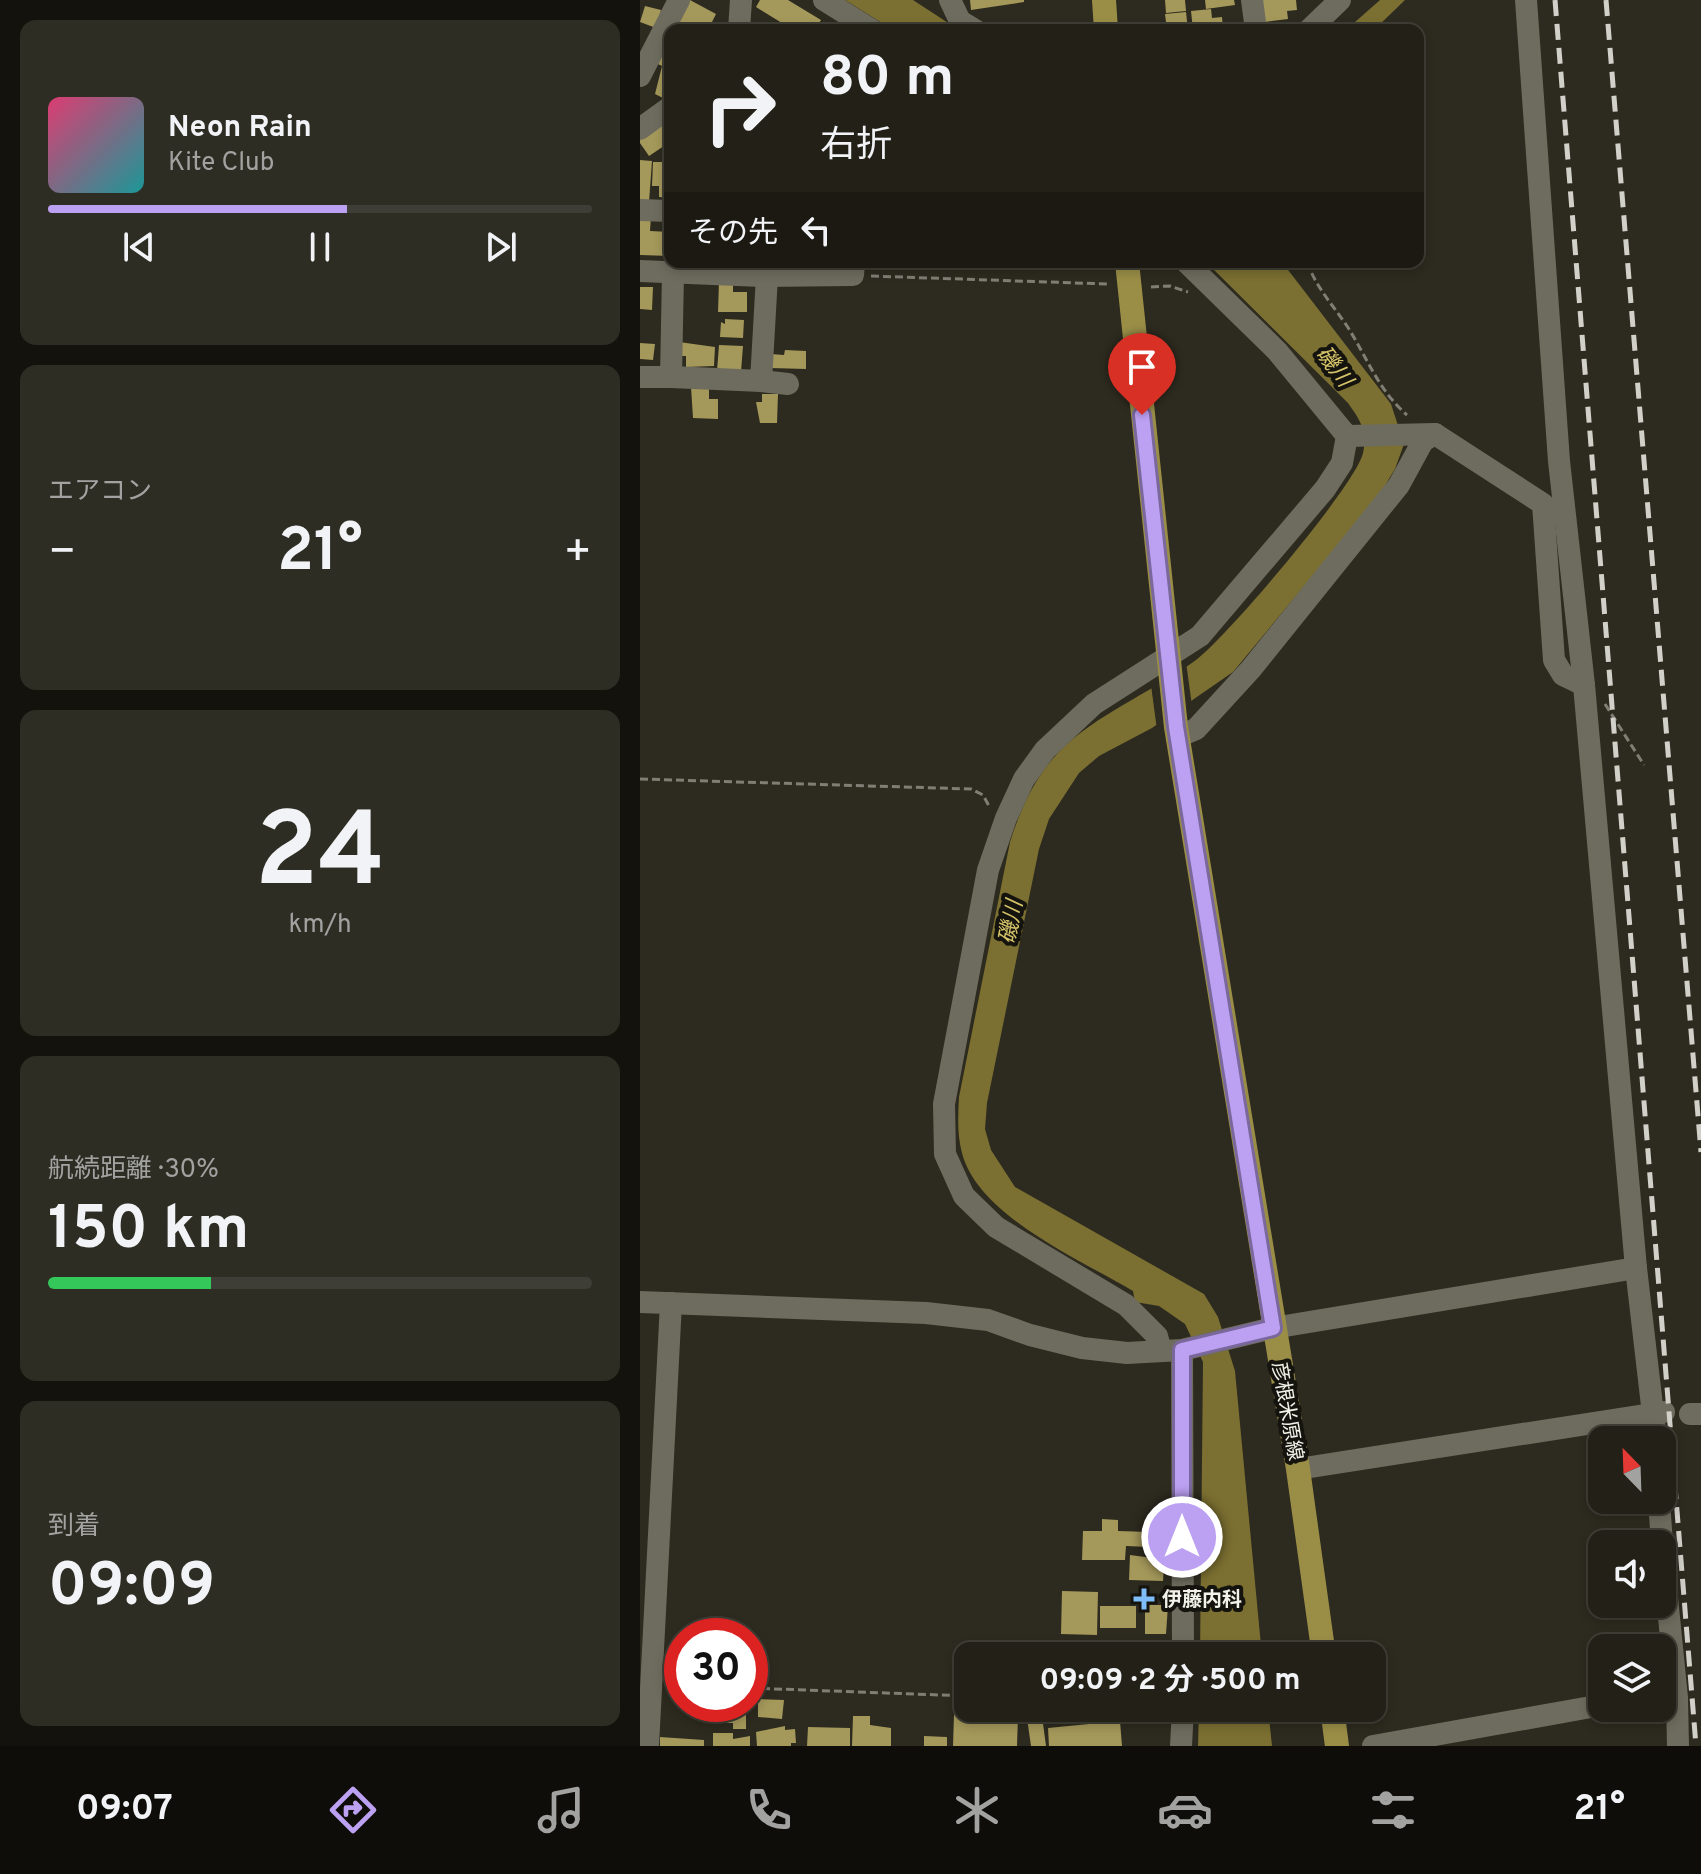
<!DOCTYPE html>
<html lang="ja">
<head>
<meta charset="utf-8">
<style>
  :root { --surface:#222017; --page:#2e2d24; --text:#f1f3f6; --muted:#a2a3a1; --line:#3f3e36; --accent:#bca0f2 }
  body { margin:0; font-family:Overpass,"Noto Sans JP",sans-serif; background:var(--page); color:var(--text); height:100vh; display:flex; flex-direction:column; font-size:30px; white-space:nowrap }
  * { box-sizing:border-box; margin:0 }
  p { font-size:26px; color:var(--muted) }
  .icon { flex:none; width:44px; height:44px; fill:none; stroke:currentColor; stroke-width:2; stroke-linecap:round; stroke-linejoin:round }
  .map { position:relative; flex:1; overflow:hidden }
  .drawer { display:flex; flex-direction:column; gap:20px; padding:20px; background:#13120d; width:640px }
  .drawer>* { flex:none }
  .guide { position:absolute; left:24px; top:24px; width:760px; height:244px; border-radius:16px; box-shadow:0 4px 12px #0003,0 0 0 2px var(--line); background:#222017; color:var(--text); overflow:hidden }
  .needle { width:52px; rotate:337deg }
  .tools { position:absolute; left:948px; top:1426px; display:grid; gap:16px }
  .tools a { display:grid; place-items:center; width:88px; height:88px; border-radius:16px; background:var(--surface); box-shadow:0 4px 12px #0003,0 0 0 2px var(--line); font-size:40px }
  .speed { position:absolute; left:24px; top:1618px; display:flex; gap:16px; font-size:40px; font-weight:700; text-align:center }
  .speed>* { display:grid; place-content:center; width:104px; height:104px; border-radius:50%; background:var(--surface); box-shadow:0 4px 12px #0003,0 0 0 2px var(--line); line-height:1 }
  .speed .limit { border:12px solid #d22; background:#fff; color:#111 }
  .pin { position:absolute; display:grid; place-items:center; width:68px; height:68px; color:#fff; margin:-82px -34px; border-radius:50% 50% 50% 0; rotate:-45deg; box-shadow:0 0 8px #0007 }
  .pin .icon { rotate:45deg }
  .me { position:absolute; width:88px; margin:-44px; rotate:0deg; stroke-linejoin:round; filter:drop-shadow(0 0 6px #0008) }
  .turn { display:flex; align-items:center; gap:28px; height:168px; padding:0 24px; font-size:36px }
  .turn .icon { width:104px; height:104px; stroke-width:2.5 }
  .turn b { display:block; font-size:56px; line-height:68px }
  .then { display:flex; align-items:center; height:76px; padding:0 24px; background:#0003; gap:16px; font-size:30px }
  .big { font-size:60px; font-weight:700; line-height:1.1 }
  .drawer .tile { flex:1; display:flex; flex-direction:column; justify-content:center; gap:12px; min-width:0; padding:0 28px; border-radius:16px; background:var(--page) }
  .drawer .dial { align-items:center; gap:0 }
  .dial b { font-size:104px; line-height:1 }
  .song { display:flex; align-items:center; gap:24px }
  .cover { width:96px; height:96px; border-radius:12px; background:linear-gradient(135deg,hsl(340 70% 55%),hsl(180 70% 35%)) }
  .played { height:8px; border-radius:4px; background:linear-gradient(90deg,var(--accent) 55%,var(--line) 55%) }
  .keys { display:flex; justify-content:space-around; direction:ltr }
  .heat { display:flex; justify-content:space-between; align-items:center; font-size:44px; direction:ltr }
  .charge { height:12px; border-radius:6px; background:linear-gradient(90deg,#34c759 30%,var(--line) 0) }
  .trip { position:absolute; left:314px; top:1642px; width:432px; height:80px; border-radius:16px; background:var(--surface); box-shadow:0 4px 12px #0003,0 0 0 2px var(--line); font-weight:700; line-height:80px; text-align:center }
  .menu { display:flex; height:128px; justify-content:space-around; align-items:center; background:#0e0d09; color:var(--muted) }
  .menu .icon { width:56px; height:56px }
  .menu .current { color:var(--accent) }
  .menu b { font-size:36px; color:var(--text) }
  main { display:flex; flex:1; min-height:0 }
  .map>svg:first-child { display:block }
  .water { fill:#7b6f31 }
  .pier { fill:#2d2a1f }
  .building { fill:#a4985a }
  .lines { fill:none; stroke-linecap:round; stroke-linejoin:round }
  .path { stroke:#817f75; stroke-width:3; stroke-dasharray:8 4; stroke-linecap:butt }
  .minor { stroke:#6e6c5e; stroke-width:22 }
  .major { stroke:#9a8e47; stroke-width:24 }
  .rail { stroke:#d2d1c9; stroke-width:5; stroke-dasharray:16 8; stroke-linecap:butt }
  .route-casing { stroke:#7a689d; stroke-width:20 }
  .route { stroke:#bca0f2; stroke-width:14 }
  .poi-dot { fill:#7fbdf9; stroke:#14130e; stroke-width:3 }
  .labels { text-anchor:middle; stroke-width:8; stroke-linejoin:round; paint-order:stroke }
  .street-label { font-size:20px; fill:#f3f2ea; stroke:#14130e }
  .poi-label { font-size:20px; font-weight:bold; fill:#f3f2ea; stroke:#14130e; text-anchor:start }
  .water-label { font-size:22px; font-style:italic; fill:#d6c469; stroke:#14130e }
</style>
</head>
<body>
<main>
<section class="drawer">
<div class="tile">
<div class="song"><i class="cover"></i><div><b>Neon Rain</b><p>Kite Club</p></div></div>
<div class="played"></div>
<div class="keys"><svg class="icon" aria-label="previous" viewBox="0 0 24 24"><path d="M18 5L8 12l10 7zM5 5v14"/></svg><svg class="icon" aria-label="pause" viewBox="0 0 24 24"><path d="M8 5v14M16 5v14"/></svg><svg class="icon" aria-label="next" viewBox="0 0 24 24"><path d="M6 5l10 7-10 7zM19 5v14"/></svg></div>
</div>
<div class="tile"><p>エアコン</p>
<div class="heat"><a>−</a><b class="big">21°</b><a>+</a></div>
</div>
<div class="tile dial"><b>24</b><p>km/h</p></div>
<div class="tile"><p>航続距離 · 30%</p><b class="big">150 km</b><div class="charge"></div></div>
<div class="tile"><p>到着</p><b class="big">09:09</b></div>
</section>
<div class="map">
<svg width="1061" height="1746" viewBox="0 0 1061 1746">
  <rect width="100%" height="100%" fill="#2d2a1f"/>
  <!-- water -->
  <g class="water">
    <path d="M205,0H273L319,30H253Z"/>
    <path d="M740,0H765L734,30H706Z"/>
    <path d="M566,262H642L751,404L764,444L755,469L738,497L593,672L512,728L459,756L439,773L409,819L399,849L347,1103L345,1129L351,1150L375,1187L564,1294L578,1317L595,1371L622,1656H560L563,1362L545,1324L519,1306L495,1302L493,1291C441,1260 338,1216 322,1153C317,1134 318,1116 319,1097L370,842C382,804 398,770 428,743C466,710 515,690 556,660C586,638 716,485 723,453C728,431 720,420 708,403Z"/>
    <path d="M559,1708H628L632,1746H558Z"/>
  </g>
  <!-- pier -->
  <path class="pier" d="M546,662L552,706L517,730L511,685Z"/>
  <!-- building -->
  <g class="building">
    <path d="M50,0L76,14L68,30H50L39,22Z"/>
    <path d="M120,0H148L181,20L175,30H149L150,28L116,7Z"/>
    <path d="M330,0H384V2L331,10Z"/>
    <path d="M525,0H545L546,11L526,13Z"/>
    <path d="M565,0H594L595,5L566,9Z"/>
    <path d="M622,0H656L657,10L647,11L648,19L625,22Z"/>
    <path d="M5,6L21,10L16,28L0,22Z"/>
    <path d="M571,9L572,18L582,17L583,29L553,30L551,11Z"/>
    <path d="M546,12L548,30H527L525,14Z"/>
    <path d="M24,52L30,55V95L28,94L25,99L15,94L22,66L18,64Z"/>
    <path d="M20,123L30,142L9,156L0,143V136Z"/>
    <path d="M0,160L12,161L9,202L0,201Z"/>
    <path d="M13,162H30L29,198L19,197V186H12Z"/>
    <path d="M0,216H11L10,231L30,232V256L0,255Z"/>
    <path d="M306,262H330L329,269L306,268Z"/>
    <path d="M79,281H93V292H107V312H78Z"/>
    <path d="M0,287H13L12,310L0,309Z"/>
    <path d="M85,319L104,320L103,338L80,337L81,322L85,324Z"/>
    <path d="M39,342L75,347L74,366L46,367V356H39Z"/>
    <path d="M0,343L15,344L13,360L0,359Z"/>
    <path d="M79,345L103,346L101,372L77,371Z"/>
    <path d="M145,350L166,351V369L130,368L131,354L144,355Z"/>
    <path d="M51,387H69V399H78V419L53,418Z"/>
    <path d="M122,394H138L137,423H120L116,402H122Z"/>
    <path d="M462,1519L478,1520V1531L510,1532V1547L486,1546L485,1560H442L443,1531H462Z"/>
    <path d="M490,1555L520,1559V1567H524L523,1581L489,1580Z"/>
    <path d="M422,1591L458,1592L457,1635L421,1634Z"/>
    <path d="M505,1605H528L526,1634H505Z"/>
    <rect x="460" y="1606" width="36" height="22"/>
    <path d="M118,1699L144,1700L142,1719L118,1717Z"/>
    <path d="M77,1704H106V1729H93V1723H77Z"/>
    <path d="M314,1714L378,1716L377,1746H313Z"/>
    <path d="M213,1716H230V1725L251,1728V1746H212Z"/>
    <path d="M402,1716L406,1746H391L387,1718Z"/>
    <path d="M480,1721L482,1746H409L408,1728Z"/>
    <path d="M145,1726V1730L155,1729L156,1743H151V1746H117L116,1732Z"/>
    <path d="M168,1727L210,1728V1746H167Z"/>
    <path d="M73,1733H93V1739L110,1736V1746H73Z"/>
    <path d="M284,1736L307,1737V1746H284Z"/>
    <path d="M20,1737L64,1740V1746H20Z"/>
  </g>
  <g class="lines">
    <!-- path -->
    <g class="path">
      <path d="M667,262C676,287 692,304 707,326C727,357 738,390 767,415"/>
      <path d="M231,276L467,284"/>
      <path d="M511,287L530,286L548,292"/>
      <path d="M965,704L1004,765"/>
      <path d="M0,779L331,789L343,795L349,806"/>
      <path d="M28,1685L42,1686"/>
      <path d="M110,1688L328,1696"/>
    </g>
    <!-- minor -->
    <g class="minor">
      <path d="M184,0L232,30"/>
      <path d="M310,0L320,21L335,30"/>
      <path d="M612,0L616,30"/>
      <path d="M886,0L919,461L944,685L996,1268L1016,1440"/>
      <path d="M99,30L101,0"/>
      <path d="M669,30L700,0"/>
      <path d="M0,76L39,0"/>
      <path d="M0,129L30,107"/>
      <path d="M0,210L30,211"/>
      <path d="M546,262L637,351L707,436L795,434L903,504L914,660L923,675L944,685"/>
      <path d="M0,271L122,276L213,275L214,262"/>
      <path d="M0,377H31L33,273"/>
      <path d="M31,377L121,381L127,276"/>
      <path d="M121,381L148,384"/>
      <path d="M537,737L556,729L611,669L759,485L783,441L795,434"/>
      <path d="M0,1302L286,1313L348,1320L390,1335L442,1348L487,1353L542,1350L633,1328L996,1268"/>
      <path d="M542,1350L543,1656"/>
      <path d="M521,1351L517,1336L486,1305L356,1227L324,1196L305,1154L304,1104L348,870L366,818L384,779L405,750L454,704L560,636L685,489L702,463L707,436"/>
      <path d="M1050,1414H1061"/>
      <path d="M658,1469L1024,1412"/>
      <path d="M1019,1500L1022,1544"/>
      <path d="M1022,1547L1037,1698L1038,1746"/>
      <path d="M8,1746L31,1303"/>
      <path d="M541,1746L543,1708"/>
      <path d="M733,1746L962,1705"/>
    </g>
    <!-- major -->
    <g class="major">
      <path d="M464,0L466,30"/>
      <path d="M487,262L536,727L658,1469L684,1656"/>
      <path d="M692,1708L697,1746"/>
    </g>
    <!-- rail -->
    <g class="rail">
      <path d="M915,0L1056,1746"/>
      <path d="M966,0L1061,1152"/>
    </g>
  </g>
  <g class="lines">
    <!-- route casing -->
    <g class="route-casing">
      <path id="route" d="M502,415L536,727L633,1328L542,1350V1537"/>
    </g>
    <!-- route -->
    <use href="#route" class="route"/>
  </g>
  <!-- markers -->
  <path class="poi-dot" d="M500 1587h8v8h8v8h-8v8h-8v-8h-8v-8h8z"/>
  <g class="labels">
    <!-- street labels -->
    <g class="street-label">
      <text transform="translate(648 1411) rotate(80)" y="7">彦根米原線</text>
    </g>
    <!-- poi labels -->
    <g class="poi-label">
      <text x="522" y="1606">伊藤内科</text>
    </g>
    <!-- water labels -->
    <g class="water-label">
      <text transform="translate(695 366) rotate(53)" y="8">磯川</text>
      <text transform="translate(370 922) rotate(-79)" y="8">磯川</text>
    </g>
  </g>
</svg>
<div class="tools">
<a><svg class="needle" viewBox="-14 -14 28 28"><path d="M0-13l5 13h-10z" fill="#e53935"/><path d="M0 13l5-13h-10z" fill="#a2a3a1"/></svg></a>
<a><svg class="icon" aria-label="sound" viewBox="0 0 24 24"><path d="M4 9h4l5-4v14l-5-4H4zM17 9q2 3 0 6"/></svg></a>
<a><svg class="icon" aria-label="layers" viewBox="0 0 24 24"><path d="M12 4l9 5-9 5-9-5zM3 14l9 5 9-5"/></svg></a>
</div>
<div class="speed"><div class="limit">30</div></div>
<div class="pin" style="left:502px;top:415px;background:#d93025"><svg class="icon" aria-label="arrive" viewBox="0 0 24 24"><path d="M6 21V4h12l-3 4 3 4H6"/></svg></div>
<svg class="me" style="left:542px;top:1537px" viewBox="-20 -20 40 40"><circle r="17" fill="#bca0f2" stroke="#fff" stroke-width="3"/><path d="M0-11L8 9 0 5-8 9z" fill="#fff"/></svg>
<div class="trip">09:09 · 2 分 · 500 m</div>
<div class="guide">
<div class="turn"><svg class="icon" aria-label="right" viewBox="0 0 24 24"><path d="M7 20v-9h11M14 6l5 5-5 5"/></svg><div><b>80 m</b>右折</div></div>
<div class="then">その先<svg class="icon" aria-label="left" viewBox="0 0 24 24"><path d="M17 20v-9H6M10 6l-5 5 5 5"/></svg></div>
</div>
</div>
</main>
<nav class="menu">
<b>09:07</b>
<svg class="icon current" aria-label="directions" viewBox="0 0 24 24"><path d="M12 3l9 9-9 9-9-9zM9 14v-3h6M13 9l2 2-2 2"/></svg>
<svg class="icon" aria-label="music" viewBox="0 0 24 24"><path d="M9 18V5l10-2v13"/><circle cx="6" cy="18" r="3"/><circle cx="16" cy="16" r="3"/></svg>
<svg class="icon" aria-label="phone" viewBox="0 0 24 24"><path d="M5 4h4l2 5-3 2q2 4 5 5l2-3 5 2v4C11 20 4 13 5 4z"/></svg>
<svg class="icon" aria-label="climate" viewBox="0 0 24 24"><path d="M12 3v18M4 7l16 10M4 17L20 7"/></svg>
<svg class="icon" aria-label="car" viewBox="0 0 24 24"><path d="M5 17H2v-5l4-1 3-4h7l3 4 3 1v5h-3M9 17h6M6 11h13"/><circle cx="7" cy="17" r="2"/><circle cx="17" cy="17" r="2"/></svg>
<svg class="icon" aria-label="filters" viewBox="0 0 24 24"><path d="M4 7h16M4 17h16"/><circle cx="9" cy="7" r="2"/><circle cx="15" cy="17" r="2"/></svg>
<b>21°</b>
</nav>
</body>
</html>
